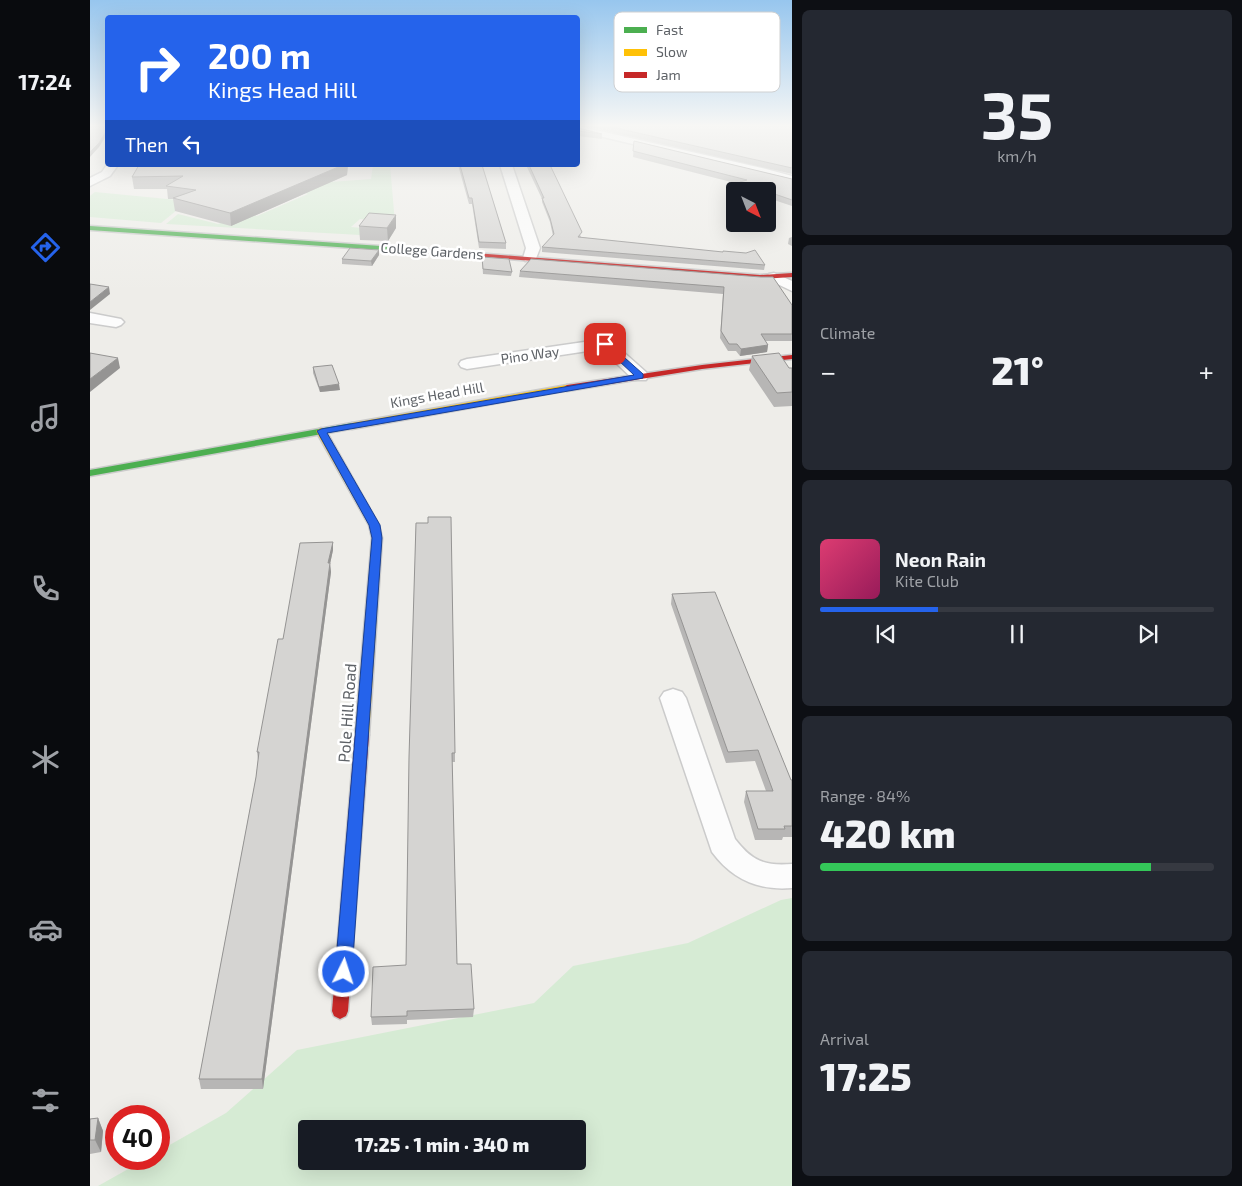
<!DOCTYPE html>
<html lang="en">
<head>
<meta charset="utf-8">
<style>
  :root { --surface:#171b24; --page:#242831; --text:#f1f3f6; --muted:#9ea1a6; --line:#363941; --accent:#2563eb }
  body { margin:0; font-family:"Exo 2",sans-serif; background:var(--page); color:var(--text); height:100vh; display:flex; flex-direction:column; font-size:19px; white-space:nowrap }
  * { box-sizing:border-box; margin:0 }
  p { font-size:16px; color:var(--muted) }
  .icon { flex:none; width:28px; height:28px; fill:none; stroke:currentColor; stroke-width:2; stroke-linecap:round; stroke-linejoin:round }
  .map { position:relative; flex:1; overflow:hidden }
  .panel { display:flex; flex-direction:column; gap:10px; padding:10px; background:#0d0f14; width:450px }
  .panel>* { flex:none }
  .hud { position:absolute; left:15px; top:15px; width:475px; height:152px; border-radius:5px; box-shadow:0 5px 20px #0002; background:#2563eb; color:#fff; overflow:hidden }
  .needle { width:32px; rotate:138deg }
  .fabs { position:absolute; left:636px; top:182px; display:grid; gap:10px }
  .fabs a { display:grid; place-items:center; width:50px; height:50px; border-radius:5px; background:var(--surface); box-shadow:0 5px 20px #0002; font-size:25px }
  .speed { position:absolute; left:15px; top:1105px; display:flex; gap:10px; font-size:25px; font-weight:700; text-align:center }
  .speed>* { display:grid; place-content:center; width:65px; height:65px; border-radius:50%; background:var(--surface); box-shadow:0 5px 20px #0002; line-height:1 }
  .speed .limit { border:8px solid #d22; background:#fff; color:#111 }
  .pin { position:absolute; display:grid; place-items:center; width:42px; height:42px; color:#fff; margin:-21px; border-radius:10px; box-shadow:0 2px 8px #0006 }
  .me { position:absolute; width:55px; margin:-28px; rotate:4deg; stroke-linejoin:round; filter:drop-shadow(0 0 4px #0008) }
  .turn { display:flex; align-items:center; gap:18px; height:105px; padding:0 20px; font-size:22px }
  .turn .icon { width:65px; height:65px; stroke-width:2.5 }
  .turn b { display:block; font-size:35px; line-height:42px }
  .then { display:flex; align-items:center; height:48px; padding:0 20px; background:#0003; gap:10px; font-size:19px }
  .big { font-size:38px; font-weight:800; line-height:1.1 }
  .panel .widget { flex:1; display:flex; flex-direction:column; justify-content:center; gap:8px; min-width:0; padding:0 18px; border-radius:8px; background:var(--page) }
  .panel .dial { align-items:center; gap:0 }
  .dial b { font-size:65px; line-height:1 }
  .song { display:flex; align-items:center; gap:15px }
  .cover { width:60px; height:60px; border-radius:8px; background:linear-gradient(135deg,hsl(340 70% 55%),hsl(330 70% 35%)) }
  .played { height:5px; border-radius:2px; background:linear-gradient(90deg,var(--accent) 30%,var(--line) 30%) }
  .keys { display:flex; justify-content:space-around; direction:ltr }
  .heat { display:flex; justify-content:space-between; align-items:center; font-size:28px; direction:ltr }
  .charge { height:8px; border-radius:4px; background:linear-gradient(90deg,#34c759 84%,var(--line) 0) }
  .trip { position:absolute; left:208px; top:1120px; width:288px; height:50px; border-radius:5px; background:var(--surface); box-shadow:0 5px 20px #0002; font-weight:800; line-height:50px; text-align:center }
  main { display:flex; flex:1; min-height:0 }
  .tabs { display:flex; flex-direction:column; width:90px; justify-content:space-around; align-items:center; background:#090b0e; color:var(--muted) }
  .tabs .icon { width:35px; height:35px }
  .tabs .current { color:var(--accent) }
  .tabs b { font-size:22px; color:var(--text) }
  .map>svg:first-child { display:block }
  .green { fill:#d6ebd4; fill-rule:evenodd }
  .lines { fill:none; stroke-linecap:round; stroke-linejoin:round }
  .street-casing { stroke:#cbcbcb; stroke-width:3 }
  .fast-casing { stroke:#cbcbcb; stroke-width:3 }
  .slow-casing { stroke:#cbcbcb; stroke-width:3 }
  .jam-casing { stroke:#cbcbcb; stroke-width:3 }
  .street { fill:#fcfcfc; fill-rule:evenodd }
  .fast { fill:#4caf50; fill-rule:evenodd }
  .slow { fill:#ffc107; fill-rule:evenodd }
  .jam { fill:#c62828; fill-rule:evenodd }
  .wall { fill:#b7b6b5 }
  .shaded-wall { fill:#959493 }
  .building { fill:#d5d4d2; stroke:#959493 }
  .route { fill:#2563eb; stroke:#184099 }
  .labels { text-anchor:middle; stroke-width:5; stroke-linejoin:round; paint-order:stroke }
  .far-street-label { font-size:14px; fill:#5e6267; stroke:#fff }
  .street-label { font-size:16px; fill:#5e6267; stroke:#fff }
  .key { fill:#fff; stroke:#cfd0d1; stroke-width:1 }
  .key-label { font-size:14px; fill:#5e6267 }
</style>
</head>
<body>
<main>
<nav class="tabs">
<b>17:24</b>
<svg class="icon current" aria-label="directions" viewBox="0 0 24 24"><path d="M12 3l9 9-9 9-9-9zM9 14v-3h6M13 9l2 2-2 2"/></svg>
<svg class="icon" aria-label="music" viewBox="0 0 24 24"><path d="M9 18V5l10-2v13"/><circle cx="6" cy="18" r="3"/><circle cx="16" cy="16" r="3"/></svg>
<svg class="icon" aria-label="phone" viewBox="0 0 24 24"><path d="M5 4h4l2 5-3 2q2 4 5 5l2-3 5 2v4C11 20 4 13 5 4z"/></svg>
<svg class="icon" aria-label="climate" viewBox="0 0 24 24"><path d="M12 3v18M4 7l16 10M4 17L20 7"/></svg>
<svg class="icon" aria-label="car" viewBox="0 0 24 24"><path d="M5 17H2v-5l4-1 3-4h7l3 4 3 1v5h-3M9 17h6M6 11h13"/><circle cx="7" cy="17" r="2"/><circle cx="17" cy="17" r="2"/></svg>
<svg class="icon" aria-label="filters" viewBox="0 0 24 24"><path d="M4 7h16M4 17h16"/><circle cx="9" cy="7" r="2"/><circle cx="15" cy="17" r="2"/></svg>
</nav>
<div class="map">
<svg width="702" height="1186" viewBox="0 0 702 1186">
  <rect width="100%" height="100%" fill="#eeede9"/>
  <!-- green -->
  <g class="green">
    <path d="M283,165H300L305,223L270,219L261,227L272,228L270,235L76,224L88,214L128,224L154,214L167,216L218,194L186,186L281,179Z"/>
    <path d="M5,192L98,201L71,223L0,217V196Z"/>
    <path d="M702,898V1186H8L56,1159H69V1151L136,1113L207,1050L444,1003L483,966L598,943L691,900ZM216,1129H486V1161H216Z"/>
  </g>
  <g class="lines">
    <!-- street casing -->
    <g class="street-casing">
      <g id="street">
        <path d="M488,126L676,169L702,176V183L669,174L488,131Z"/>
        <path d="M18,163V165H28L20,176L0,186V178L12,172Z"/>
        <path d="M410,165H422L450,248L445,261H435L433,258L436,248Z"/>
        <path d="M684,273L702,281V291L679,280L677,277L679,274Z"/>
        <path d="M0,313L31,319L34,322L31,325L26,327L0,323Z"/>
        <path d="M515,339L521,341L556,372L558,376L556,380H544L511,349L377,369L371,367L369,364L371,361L377,359Z"/>
        <path d="M583,689L592,692L596,698L645,839C662,861 674,866 702,864V888C668,891 642,879 622,852L570,698L574,692Z"/>
      </g>
    </g>
    <!-- fast casing -->
    <g class="fast-casing">
      <g id="fast">
        <path d="M0,226L320,248L323,250L320,252L0,230Z"/>
        <path d="M262,423L265,424V428L0,476V470Z"/>
      </g>
    </g>
    <!-- slow casing -->
    <g class="slow-casing">
      <g id="slow">
        <path d="M477,385L481,388L480,390L262,429L257,426L262,423Z"/>
        <path d="M231,428L236,431L289,525L292,538L279,735L277,738H267L265,735L282,538L279,525L226,431Z"/>
      </g>
    </g>
    <!-- jam casing -->
    <g class="jam-casing">
      <g id="jam">
        <path d="M320,248L670,275L702,273V277L670,279L318,251V249Z"/>
        <path d="M702,355V359L612,369L477,391L473,388L477,385L612,365Z"/>
        <path d="M272,730L277,732L279,735L258,1011L256,1016L250,1019L244,1016L242,1011L265,735L267,732Z"/>
      </g>
    </g>
    <!-- street -->
    <use href="#street" class="street"/>
    <!-- fast -->
    <use href="#fast" class="fast"/>
    <!-- slow -->
    <use href="#slow" class="slow"/>
    <!-- jam -->
    <use href="#jam" class="jam"/>
  </g>
  <!-- wall -->
  <g class="wall">
    <path d="M488,126V128L512,134V139L488,136Z"/>
    <path d="M495,126H702V174Z"/>
    <path d="M544,141L702,179V206L678,198V191H658L649,188V184L543,157Z"/>
    <path d="M49,165H258L257,175L141,226L85,211L83,199H78L77,189H44L42,177Z"/>
    <path d="M368,165H392L416,243V249L389,248L382,204H379Z"/>
    <path d="M436,165H460L491,237L675,265L674,270L452,252V247L463,236L460,222L452,202V199Z"/>
    <path d="M269,226L306,228L298,241L270,240Z"/>
    <path d="M702,237V246L698,244L699,238Z"/>
    <path d="M289,255L282,266L252,264V259Z"/>
    <path d="M392,257L422,272L421,276L393,274Z"/>
    <path d="M430,271L671,277L702,305V341H675L678,345L677,352L650,356L646,351H638L630,338L633,294L429,277Z"/>
    <path d="M662,356L699,368H702V406L684,407L659,370Z"/>
    <path d="M223,367L250,390L230,392L223,373Z"/>
    <path d="M326,523L365,753V762H362L367,964L384,1009L383,1017L317,1020V1024L282,1025L281,1017L316,965Z"/>
    <path d="M243,542V550L240,564L241,572L173,1089H111L109,1079L166,777L168,760L167,752Z"/>
    <path d="M582,594L701,780H702V837H693L692,840H665L654,802L656,791H676L665,761L636,763L581,604Z"/>
    <path d="M8,1118L13,1131L11,1152L0,1154V1119Z"/>
  </g>
  <!-- shaded-wall -->
  <g class="shaded-wall">
    <path d="M18,128V133L9,147L0,157V152Z"/>
    <path d="M253,165H258L257,175L141,226L140,213Z"/>
    <path d="M306,215V228L298,241L297,228Z"/>
    <path d="M289,250V255L282,266L281,261Z"/>
    <path d="M19,287L20,294L0,310V302Z"/>
    <path d="M678,345L677,352L650,356L651,349Z"/>
    <path d="M28,358L30,368L0,392V379Z"/>
    <path d="M249,384L250,390L230,392L229,387Z"/>
    <path d="M243,542V550L240,564L241,572L173,1089L172,1079L238,563Z"/>
    <path d="M8,1118L13,1131L11,1152L5,1140Z"/>
  </g>
  <!-- building -->
  <g class="building">
    <path d="M0,126H18V128L9,143L0,152Z"/>
    <path d="M488,126V128L512,134L488,131Z"/>
    <path d="M517,126H702V168Z"/>
    <path d="M544,141L702,179V200L650,182L657,180L543,151Z"/>
    <path d="M49,165H253L140,213L83,198L106,190L76,186L93,176L42,177Z"/>
    <path d="M370,165H392L416,243L389,242L382,198H379Z"/>
    <path d="M439,165H460L492,232L488,237L633,252V251L656,253L665,250L675,265L452,247L464,234L460,218L452,198H454Z"/>
    <path d="M279,213L306,215L297,228L269,226Z"/>
    <path d="M260,248L289,250L281,261L252,259Z"/>
    <path d="M392,257L419,259L422,272L393,269Z"/>
    <path d="M441,259L671,277H683L702,305V334H671L678,345L651,349L647,344H639L631,331L634,287L430,271Z"/>
    <path d="M0,284L19,287L0,302Z"/>
    <path d="M0,353L28,358L0,379Z"/>
    <path d="M689,353L699,368H702V392L687,393L662,356Z"/>
    <path d="M242,365L249,384L229,387L223,367Z"/>
    <path d="M338,517H361L365,753H362L367,964H381L384,1009L317,1011V1016L281,1017L283,967L316,965L319,757L326,523H338Z"/>
    <path d="M243,542L238,563H240L172,1079H109L166,777L169,752H167L188,639H193L210,543Z"/>
    <path d="M625,592L701,780H702V826H694L695,829H668L656,791H683L668,750L638,752L582,594Z"/>
    <path d="M8,1118L5,1140H0V1119Z"/>
  </g>
  <!-- sky -->
  <linearGradient id="sky" x2="0" y2="1"><stop stop-color="#97c6ee"/><stop offset="0.43" stop-color="#f7f7f5"/><stop offset="1" stop-color="#f7f7f5" stop-opacity="0"/></linearGradient>
  <rect width="702" height="292" fill="url(#sky)"/>
  <!-- route -->
  <path class="route" d="M512,342H517L553,374V378L237,433L290,525L292,538L262,972L259,977L254,979L248,977L245,972L282,538L279,525L227,431L231,429L544,375L512,345Z"/>
  <g class="labels">
    <!-- far-street labels -->
    <g class="far-street-label">
      <text transform="translate(342 251) rotate(4)" y="5">College Gardens</text>
      <text transform="translate(440 355) rotate(-8)" y="5">Pino Way</text>
      <text transform="translate(347 395) rotate(-10)" y="5">Kings Head Hill</text>
    </g>
    <!-- street labels -->
    <g class="street-label">
      <text transform="translate(257 713) rotate(-86)" y="6">Pole Hill Road</text>
    </g>
  </g>
  <!-- legend -->
  <rect x="524" y="12" width="166" height="80" rx="8" class="key"/>
  <rect x="534" y="27" width="23" height="6" fill="#4caf50"/>
  <rect x="534" y="49" width="23" height="7" fill="#ffc107"/>
  <rect x="534" y="72" width="23" height="6" fill="#c62828"/>
  <g class="key-label">
    <text x="566" y="35">Fast</text>
    <text x="566" y="57">Slow</text>
    <text x="566" y="80">Jam</text>
  </g>
</svg>
<div class="fabs">
<a><svg class="needle" viewBox="-14 -14 28 28"><path d="M0-13l5 13h-10z" fill="#e53935"/><path d="M0 13l5-13h-10z" fill="#9ea1a6"/></svg></a>
</div>
<div class="speed"><div class="limit">40</div></div>
<div class="pin" style="left:515px;top:344px;background:#d93025"><svg class="icon" aria-label="arrive" viewBox="0 0 24 24"><path d="M6 21V4h12l-3 4 3 4H6"/></svg></div>
<svg class="me" style="left:254px;top:972px" viewBox="-20 -20 40 40"><circle r="17" fill="#2563eb" stroke="#fff" stroke-width="3"/><path d="M0-11L8 9 0 5-8 9z" fill="#fff"/></svg>
<div class="trip">17:25 · 1 min · 340 m</div>
<div class="hud">
<div class="turn"><svg class="icon" aria-label="right" viewBox="0 0 24 24"><path d="M7 20v-9h11M14 6l5 5-5 5"/></svg><div><b>200 m</b>Kings Head Hill</div></div>
<div class="then">Then<svg class="icon" aria-label="left" viewBox="0 0 24 24"><path d="M17 20v-9H6M10 6l-5 5 5 5"/></svg></div>
</div>
</div>
<section class="panel">
<div class="widget dial"><b>35</b><p>km/h</p></div>
<div class="widget"><p>Climate</p>
<div class="heat"><a>−</a><b class="big">21°</b><a>+</a></div>
</div>
<div class="widget">
<div class="song"><i class="cover"></i><div><b>Neon Rain</b><p>Kite Club</p></div></div>
<div class="played"></div>
<div class="keys"><svg class="icon" aria-label="previous" viewBox="0 0 24 24"><path d="M18 5L8 12l10 7zM5 5v14"/></svg><svg class="icon" aria-label="pause" viewBox="0 0 24 24"><path d="M8 5v14M16 5v14"/></svg><svg class="icon" aria-label="next" viewBox="0 0 24 24"><path d="M6 5l10 7-10 7zM19 5v14"/></svg></div>
</div>
<div class="widget"><p>Range · 84%</p><b class="big">420 km</b><div class="charge"></div></div>
<div class="widget"><p>Arrival</p><b class="big">17:25</b></div>
</section>
</main>
</body>
</html>
